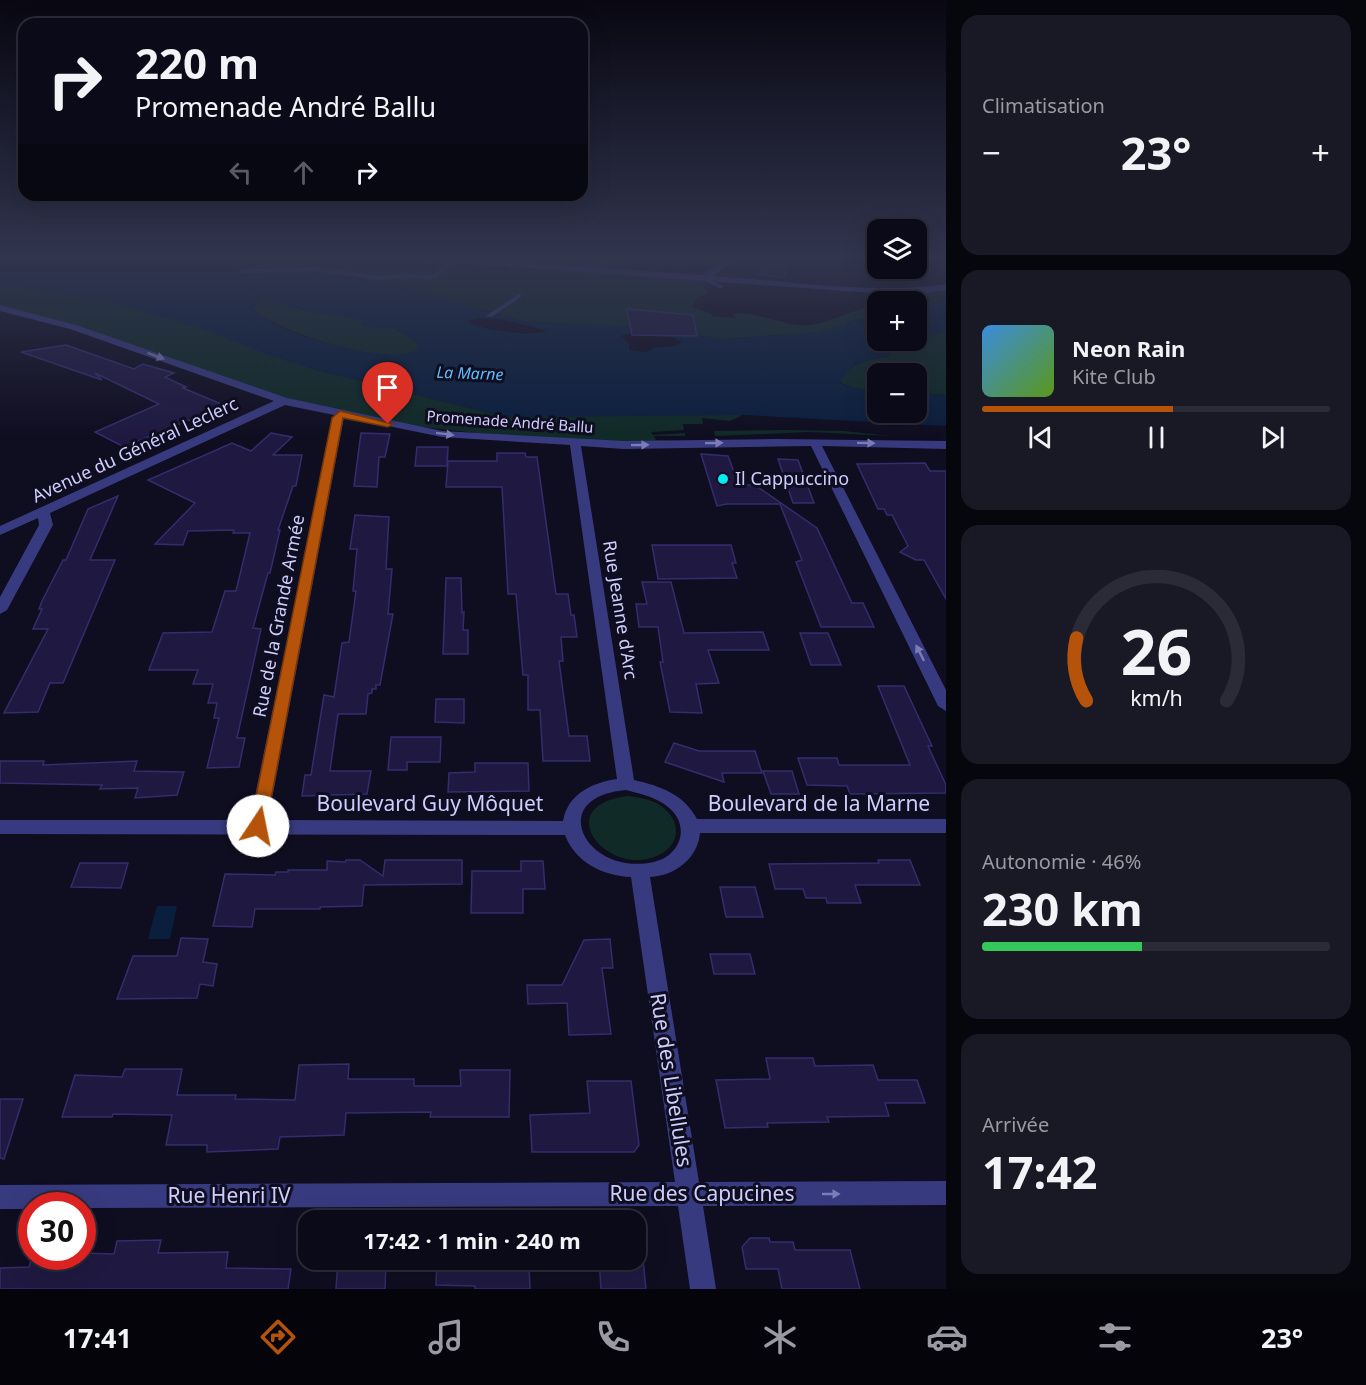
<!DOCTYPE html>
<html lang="fr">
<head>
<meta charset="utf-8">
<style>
  :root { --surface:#0b0a18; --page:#191825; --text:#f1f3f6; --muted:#9a9aa2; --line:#2b2b37; --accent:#b45309 }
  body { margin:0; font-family:"Noto Sans",sans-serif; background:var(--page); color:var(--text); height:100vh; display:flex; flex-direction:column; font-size:22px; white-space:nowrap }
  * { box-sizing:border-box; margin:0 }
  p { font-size:20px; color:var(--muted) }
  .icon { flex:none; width:33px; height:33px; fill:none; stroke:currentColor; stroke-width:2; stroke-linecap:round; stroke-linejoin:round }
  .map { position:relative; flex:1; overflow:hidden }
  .details { display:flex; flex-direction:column; gap:15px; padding:15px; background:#06060d; width:420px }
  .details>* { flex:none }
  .top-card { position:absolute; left:18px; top:18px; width:570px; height:183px; border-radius:18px; box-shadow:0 6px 24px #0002,0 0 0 2px var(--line); background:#0b0a18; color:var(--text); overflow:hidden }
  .controls { position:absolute; left:867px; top:219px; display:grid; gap:12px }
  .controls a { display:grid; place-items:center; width:60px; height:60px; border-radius:12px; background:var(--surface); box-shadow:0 6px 24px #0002,0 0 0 2px var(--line); font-size:30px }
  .speed { position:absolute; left:18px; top:1192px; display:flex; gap:12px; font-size:30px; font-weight:700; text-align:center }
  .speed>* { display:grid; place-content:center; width:78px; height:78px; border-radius:50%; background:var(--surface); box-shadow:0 6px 24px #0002,0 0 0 2px var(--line); line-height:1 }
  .speed .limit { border:9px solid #d22; background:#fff; color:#111 }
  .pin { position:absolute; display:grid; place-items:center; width:51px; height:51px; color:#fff; margin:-62px -26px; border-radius:50% 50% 50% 0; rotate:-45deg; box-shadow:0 0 6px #0007 }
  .pin .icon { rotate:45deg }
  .me { position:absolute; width:66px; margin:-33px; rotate:11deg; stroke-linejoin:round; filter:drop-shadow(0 0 4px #0008) }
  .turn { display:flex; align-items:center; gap:21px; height:126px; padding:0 18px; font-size:27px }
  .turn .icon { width:78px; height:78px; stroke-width:2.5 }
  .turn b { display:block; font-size:42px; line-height:51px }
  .lanes { display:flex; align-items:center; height:57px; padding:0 18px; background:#0003; justify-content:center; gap:30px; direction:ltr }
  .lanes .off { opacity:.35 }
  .big { font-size:45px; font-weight:700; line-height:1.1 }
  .details .card { flex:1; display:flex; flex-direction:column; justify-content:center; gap:9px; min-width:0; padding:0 21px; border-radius:18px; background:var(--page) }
  .details .dial { align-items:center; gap:0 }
  .dial svg { height:156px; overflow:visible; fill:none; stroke:var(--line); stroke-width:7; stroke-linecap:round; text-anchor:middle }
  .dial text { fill:var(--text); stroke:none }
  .song { display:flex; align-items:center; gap:18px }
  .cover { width:72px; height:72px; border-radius:9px; background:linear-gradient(135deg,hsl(210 70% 55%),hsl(90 70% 35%)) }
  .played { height:6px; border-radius:3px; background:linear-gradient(90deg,var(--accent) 55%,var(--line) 55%) }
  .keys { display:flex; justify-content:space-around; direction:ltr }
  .heat { display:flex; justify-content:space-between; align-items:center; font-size:33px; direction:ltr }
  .charge { height:9px; border-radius:4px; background:linear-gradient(90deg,#34c759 46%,var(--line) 0) }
  .trip { position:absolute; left:298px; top:1210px; width:348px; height:60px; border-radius:18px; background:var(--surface); box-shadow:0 6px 24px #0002,0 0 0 2px var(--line); font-weight:700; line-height:60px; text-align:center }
  .dock { display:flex; height:96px; justify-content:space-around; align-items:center; background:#04040a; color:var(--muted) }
  .dock .icon { width:42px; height:42px }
  .dock .on { color:var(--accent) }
  .dock b { font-size:27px; color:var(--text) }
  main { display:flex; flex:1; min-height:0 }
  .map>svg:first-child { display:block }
  .green { fill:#102a27 }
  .water { fill:#0a1f3d; fill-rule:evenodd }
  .building { fill:#1f1941; stroke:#342c6d; stroke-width:1.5 }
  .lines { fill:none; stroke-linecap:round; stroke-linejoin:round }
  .service { fill:#383a7f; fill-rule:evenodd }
  .minor { fill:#383a7f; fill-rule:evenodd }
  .oneway { fill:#7c7cb8 }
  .route { fill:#b45309; stroke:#753606; stroke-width:1.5 }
  .poi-dot { fill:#03ebf4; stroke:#0f0d20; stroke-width:2 }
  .labels { text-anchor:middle; stroke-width:6; stroke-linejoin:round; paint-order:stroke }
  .far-street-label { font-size:15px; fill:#cfcdfe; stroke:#0f0d20 }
  .far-water-label { font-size:16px; font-style:italic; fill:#5cbdfd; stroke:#0f0d20 }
  .street-label { font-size:18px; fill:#cfcdfe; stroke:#0f0d20 }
  .poi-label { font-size:18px; fill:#cfcdfe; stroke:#0f0d20; text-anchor:start }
  .near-street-label { font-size:21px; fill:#cfcdfe; stroke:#0f0d20 }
</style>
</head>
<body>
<main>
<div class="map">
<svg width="946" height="1289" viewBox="0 0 946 1289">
  <rect width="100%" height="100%" fill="#0f0d20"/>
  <!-- green -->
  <g class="green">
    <path d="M208,257H376L449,264L567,270L714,280L703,286L708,291V294L696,298L692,307L712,314L711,316L736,318L733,314C746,310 781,323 797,325C824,328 851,309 877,305V314L819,332L720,339L629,327L522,321L439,296L342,274L336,277L314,272L255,269L253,263Z"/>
    <path d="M503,257H723L707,267C694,264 687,271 675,270V267L519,257L518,261H509Z"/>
    <path d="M0,282L23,288L27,286L75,290L193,326L199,324L313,369L498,415L516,417L739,412L741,416L730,421L702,418L703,424H683L684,430L651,432L653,435L685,433V436H654L656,440H671L629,443L495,435L413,426L285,398L83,328L0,305Z"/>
    <path d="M946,290V300L917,306L916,302H891L900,299L895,294Z"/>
    <path d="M271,300L306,311L359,319L363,321L361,325L394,328L417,343L419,348C397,372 271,330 252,308L260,301Z"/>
    <path d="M946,331V395L917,393L916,374H878L877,390C865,389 849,390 840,381L852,367L865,361L889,356L899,343Z"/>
    <path d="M787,430L844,431L891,436L810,432L715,436L714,431Z"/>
    <path d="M627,796C636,797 645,798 654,802C675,811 686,837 664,852C614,885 545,807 627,796Z"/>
  </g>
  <!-- water -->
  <g class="water">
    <path d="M0,257H208L254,263L257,264L255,269L306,271L336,277L341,274L439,296L522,321L661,328L720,339L819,332L877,314L878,340L910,341L899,344L889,356L865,361L852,367L840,382C849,390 865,389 877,390L878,412H916L917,393L946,395V426L745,415L516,417L498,415L314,369L271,356L197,327L102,300L0,285ZM260,301H275L319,314L359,319L363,321L361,325L364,327L396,329L417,343L418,349C396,368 264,332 252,306ZM478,318L502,319L547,331C531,337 482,331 467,321ZM626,334L673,337L682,342L676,346L657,347L646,352L629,350V344L621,336Z"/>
    <path d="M946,300V331L917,339V306Z"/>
    <path d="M157,906H177L170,939H148Z"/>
  </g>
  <!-- building -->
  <g class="building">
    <path d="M772,257H786V277L759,275Z"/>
    <path d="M627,309L693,315L697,336L632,335Z"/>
    <path d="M66,345L134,369L143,364L174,373L165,377L186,387L183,388L231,408L201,424L189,420L124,447L95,432L159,404L95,373L102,380L21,352Z"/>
    <path d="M271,433L292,437L273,455H302L296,486H293L278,530H280L270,573H268L253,628L261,629L237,738H245L239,767L207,768L219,718H214L217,703H208L213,684H193L198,670H149L163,633L212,632L225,591H236L250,533H233L234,530L188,531L183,545L155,544L195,503L148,480L232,443L251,451Z"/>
    <path d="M361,433L390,434L385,457H379L377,487L354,486Z"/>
    <path d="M417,447H448L447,466H415Z"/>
    <path d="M497,453H525L526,457H537L556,594H568L571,615H574L577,637H561L563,661H559L569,736H587L590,761H543L540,710H528V675H523L516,594H508L502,487H446L448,461H497Z"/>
    <path d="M701,454L728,456L739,485H755L817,528L852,603H863L874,627H821L796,562L802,560L780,504H727L717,506Z"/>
    <path d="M778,459L798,460L814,503H793Z"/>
    <path d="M925,463L930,471H946V599L924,560H916L900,552L908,546L892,515H887L884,509H878L857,464Z"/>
    <path d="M118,496L90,560H115L63,683H50L38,712L4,713L48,629H33L42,609H39L42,601L63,560H66L88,509Z"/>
    <path d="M355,515L389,517L386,569H392L388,614H393L380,685H376V689H372V693L368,694L366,714H338L330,771H371L367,794L302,796L305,775H311L324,695L334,697L342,643L349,642L356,591H353L357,549H350Z"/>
    <path d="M652,545H731L736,563H732L737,578L658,579Z"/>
    <path d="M446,578H461L462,613L464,612L463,630H468V654H443Z"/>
    <path d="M642,582H671L684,633L763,632L769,650H708L719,683L696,684L702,713L670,712L660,662H663L658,627H639L636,604H647Z"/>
    <path d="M800,633H828L841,665H811Z"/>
    <path d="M878,686H904L932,746H928L946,785V793L850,794L847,786L807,785L798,758H837L839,765H910Z"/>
    <path d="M436,699H464V723L435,722Z"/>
    <path d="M391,737H441L440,762H407V770H388Z"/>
    <path d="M674,743L699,751H755L762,773H722L724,782L665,762Z"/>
    <path d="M0,761H44L43,765L137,761L134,771L184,772L177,795L135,798L138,788L100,789L102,785L0,783Z"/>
    <path d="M475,763H528L529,791L448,792L449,773L475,772Z"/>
    <path d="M763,771H792L799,794H771Z"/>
    <path d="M346,860H360L383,876L385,860H462V884L364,885L362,906L320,907V909H255L252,927L213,926L225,874L275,875L276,872H288V870H327V861L345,862Z"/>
    <path d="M878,860H910L920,885H855L861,903H827L826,898H806L803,889H775L769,864L879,863Z"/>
    <path d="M521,861H543L545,889H523V913H471L472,871H521Z"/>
    <path d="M80,863H128L121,888L71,887Z"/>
    <path d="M720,887H755L763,917H726Z"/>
    <path d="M181,938L208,939L203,962L217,964L213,986L200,984L197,998L117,999L133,956H177Z"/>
    <path d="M610,939L613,968H602L611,1034L569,1035L567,1003L528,1004L527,985H562L584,940Z"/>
    <path d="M710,954H750L755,974H714Z"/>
    <path d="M766,1058H813L815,1066L873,1065L878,1080H917L925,1103H885L889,1116L827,1117L829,1122L767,1123L768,1127L725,1128L716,1080L770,1079Z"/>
    <path d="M349,1064L348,1079H414V1086H461L460,1070H510L509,1117H430L431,1112L346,1113L344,1135L280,1137L278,1149L207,1152V1145H166L172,1115L113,1114L112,1117H62L75,1075L122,1077L125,1069H182L177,1095H236L235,1099L295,1100L299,1065Z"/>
    <path d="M587,1081H631L639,1145L634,1152H532L530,1115L590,1113Z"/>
    <path d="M0,1099H23L4,1159L0,1158Z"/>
    <path d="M750,1238H769L770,1242H793L795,1250H850L860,1289H782L778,1269H746L742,1247Z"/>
    <path d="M161,1240L158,1253L228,1252L226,1268L291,1269L288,1289H0V1268L29,1267L32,1257H82V1253L114,1254L117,1241Z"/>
    <path d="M338,1260H386L385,1289H336Z"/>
    <path d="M437,1260H458L457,1266L529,1265L530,1289H475V1286L436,1285Z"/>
    <path d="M599,1260H643L646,1289H601Z"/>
  </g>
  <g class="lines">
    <!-- service -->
    <g class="service">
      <path d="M448,260L453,261L435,279L399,278L380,280L316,271L242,273L239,271L242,269L316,267L380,276L399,274L434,275Z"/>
      <path d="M703,276H707L708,278L724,287L719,288L703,280Z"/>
      <path d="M519,294L521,295V297L491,317L486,316Z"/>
    </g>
    <!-- minor -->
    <g class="minor">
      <path d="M408,257H441L702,275L732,257H741L713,276C787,281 874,295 946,284V290L918,294H888L412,260Z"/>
      <path d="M0,305L76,325L287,398L442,431L624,441L776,439L946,441V449L822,446L946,690V711L938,706L811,446L624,449L581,446L634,780C660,786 684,794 697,819H946V833H700C698,858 675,876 650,877L699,1182L946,1181V1205L703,1206L716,1289H690L678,1206L82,1208V1206H32V1209H0V1185L675,1182L631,877C603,876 575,862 565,835L0,834V820H250L334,415L285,405L50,513L53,525L7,610L0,614V597L39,525L38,518L0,535V526L274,401L70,329L0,311ZM344,417L442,437L570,445L617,779C591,783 568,794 563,821L268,820ZM626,790C641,794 656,797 668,807C691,825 681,856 654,862C586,877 544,797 626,790Z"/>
    </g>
  </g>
  <!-- one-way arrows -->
  <defs><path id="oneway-solid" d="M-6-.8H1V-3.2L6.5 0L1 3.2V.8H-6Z" transform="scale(1.5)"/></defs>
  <g class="oneway">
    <use href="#oneway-solid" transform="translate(156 356) rotate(20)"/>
    <use href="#oneway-solid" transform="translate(445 434) rotate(7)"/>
    <use href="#oneway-solid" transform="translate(714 443) rotate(-1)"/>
    <use href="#oneway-solid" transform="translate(866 443) rotate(1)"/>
    <use href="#oneway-solid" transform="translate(640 445) rotate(-1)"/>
    <use href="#oneway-solid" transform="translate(920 653) rotate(-117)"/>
    <use href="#oneway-solid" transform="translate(831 1194)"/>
  </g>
  <!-- sky -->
  <linearGradient id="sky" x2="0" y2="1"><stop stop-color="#080712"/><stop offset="0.59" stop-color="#31354e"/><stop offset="1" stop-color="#31354e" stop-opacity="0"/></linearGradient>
  <rect width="946" height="437" fill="url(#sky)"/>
  <!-- route -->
  <path class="route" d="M340,411L393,424L388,427L343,418L266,826L264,830H252L250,826L332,418Z"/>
  <!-- markers -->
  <circle class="poi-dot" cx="723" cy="479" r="6"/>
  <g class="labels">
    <!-- far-street labels -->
    <g class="far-street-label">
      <text transform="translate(510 422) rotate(4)" y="5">Promenade André Ballu</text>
    </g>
    <!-- far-water labels -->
    <g class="far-water-label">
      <text transform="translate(470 373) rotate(2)" y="6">La Marne</text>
    </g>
    <!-- street labels -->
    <g class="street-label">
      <text transform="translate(135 450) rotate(-25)" y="6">Avenue du Général Leclerc</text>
      <text transform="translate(620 610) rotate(81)" y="6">Rue Jeanne d'Arc</text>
      <text transform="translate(279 616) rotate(-79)" y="6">Rue de la Grande Armée</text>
    </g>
    <!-- poi labels -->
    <g class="poi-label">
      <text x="735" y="485">Il Cappuccino</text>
    </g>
    <!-- near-street labels -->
    <g class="near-street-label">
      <text x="430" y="811">Boulevard Guy Môquet</text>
      <text x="819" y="811">Boulevard de la Marne</text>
      <text transform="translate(671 1080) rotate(81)" y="7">Rue des Libellules</text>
      <text x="702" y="1201">Rue des Capucines</text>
      <text x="229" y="1203">Rue Henri IV</text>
    </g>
  </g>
</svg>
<div class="controls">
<a><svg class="icon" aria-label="layers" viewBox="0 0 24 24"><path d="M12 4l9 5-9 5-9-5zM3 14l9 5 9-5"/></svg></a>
<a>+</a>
<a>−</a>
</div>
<div class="speed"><div class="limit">30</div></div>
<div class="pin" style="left:388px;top:424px;background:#d93025"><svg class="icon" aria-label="arrive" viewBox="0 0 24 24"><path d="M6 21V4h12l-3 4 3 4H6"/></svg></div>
<svg class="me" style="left:258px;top:826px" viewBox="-20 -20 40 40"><circle r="19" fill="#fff"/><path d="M0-13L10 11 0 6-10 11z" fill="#b45309"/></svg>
<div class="trip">17:42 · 1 min · 240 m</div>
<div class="top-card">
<div class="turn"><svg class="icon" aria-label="right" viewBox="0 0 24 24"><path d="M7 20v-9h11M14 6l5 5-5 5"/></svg><div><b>220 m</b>Promenade André Ballu</div></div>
<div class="lanes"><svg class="icon off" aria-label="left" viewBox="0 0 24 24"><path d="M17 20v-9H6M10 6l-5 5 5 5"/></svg><svg class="icon off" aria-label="ahead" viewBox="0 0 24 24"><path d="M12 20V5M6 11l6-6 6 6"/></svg><svg class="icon" aria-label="right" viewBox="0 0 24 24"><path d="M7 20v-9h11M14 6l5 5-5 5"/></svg></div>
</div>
</div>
<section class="details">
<div class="card"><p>Climatisation</p>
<div class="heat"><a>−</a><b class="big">23°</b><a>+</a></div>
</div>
<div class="card">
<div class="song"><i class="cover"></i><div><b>Neon Rain</b><p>Kite Club</p></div></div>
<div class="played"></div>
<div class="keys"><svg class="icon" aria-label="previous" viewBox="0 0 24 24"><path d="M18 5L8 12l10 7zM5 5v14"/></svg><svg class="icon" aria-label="pause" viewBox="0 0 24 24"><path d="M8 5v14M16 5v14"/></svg><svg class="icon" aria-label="next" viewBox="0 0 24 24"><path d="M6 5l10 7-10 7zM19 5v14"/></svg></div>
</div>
<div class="card dial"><svg viewBox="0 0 100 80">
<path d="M14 69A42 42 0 1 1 86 69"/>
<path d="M14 69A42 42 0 0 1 9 37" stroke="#b45309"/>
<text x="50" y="56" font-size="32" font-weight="700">26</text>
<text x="50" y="72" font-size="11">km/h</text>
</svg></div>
<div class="card"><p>Autonomie · 46%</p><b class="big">230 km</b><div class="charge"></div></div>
<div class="card"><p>Arrivée</p><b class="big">17:42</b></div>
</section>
</main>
<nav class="dock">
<b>17:41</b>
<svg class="icon on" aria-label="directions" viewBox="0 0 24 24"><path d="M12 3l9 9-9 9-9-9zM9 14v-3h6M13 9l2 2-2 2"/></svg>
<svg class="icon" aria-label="music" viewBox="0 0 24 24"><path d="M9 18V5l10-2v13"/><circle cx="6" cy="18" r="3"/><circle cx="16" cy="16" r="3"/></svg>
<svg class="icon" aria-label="phone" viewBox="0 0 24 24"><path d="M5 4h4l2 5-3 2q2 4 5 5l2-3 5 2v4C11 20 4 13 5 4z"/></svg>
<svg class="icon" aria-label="climate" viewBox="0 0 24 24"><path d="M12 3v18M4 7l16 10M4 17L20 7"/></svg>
<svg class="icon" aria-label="car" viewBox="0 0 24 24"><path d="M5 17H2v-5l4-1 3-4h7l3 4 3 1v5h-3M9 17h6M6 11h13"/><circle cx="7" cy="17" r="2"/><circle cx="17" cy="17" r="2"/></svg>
<svg class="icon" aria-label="filters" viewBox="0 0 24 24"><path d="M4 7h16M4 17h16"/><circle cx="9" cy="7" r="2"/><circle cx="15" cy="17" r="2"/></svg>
<b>23°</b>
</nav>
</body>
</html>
